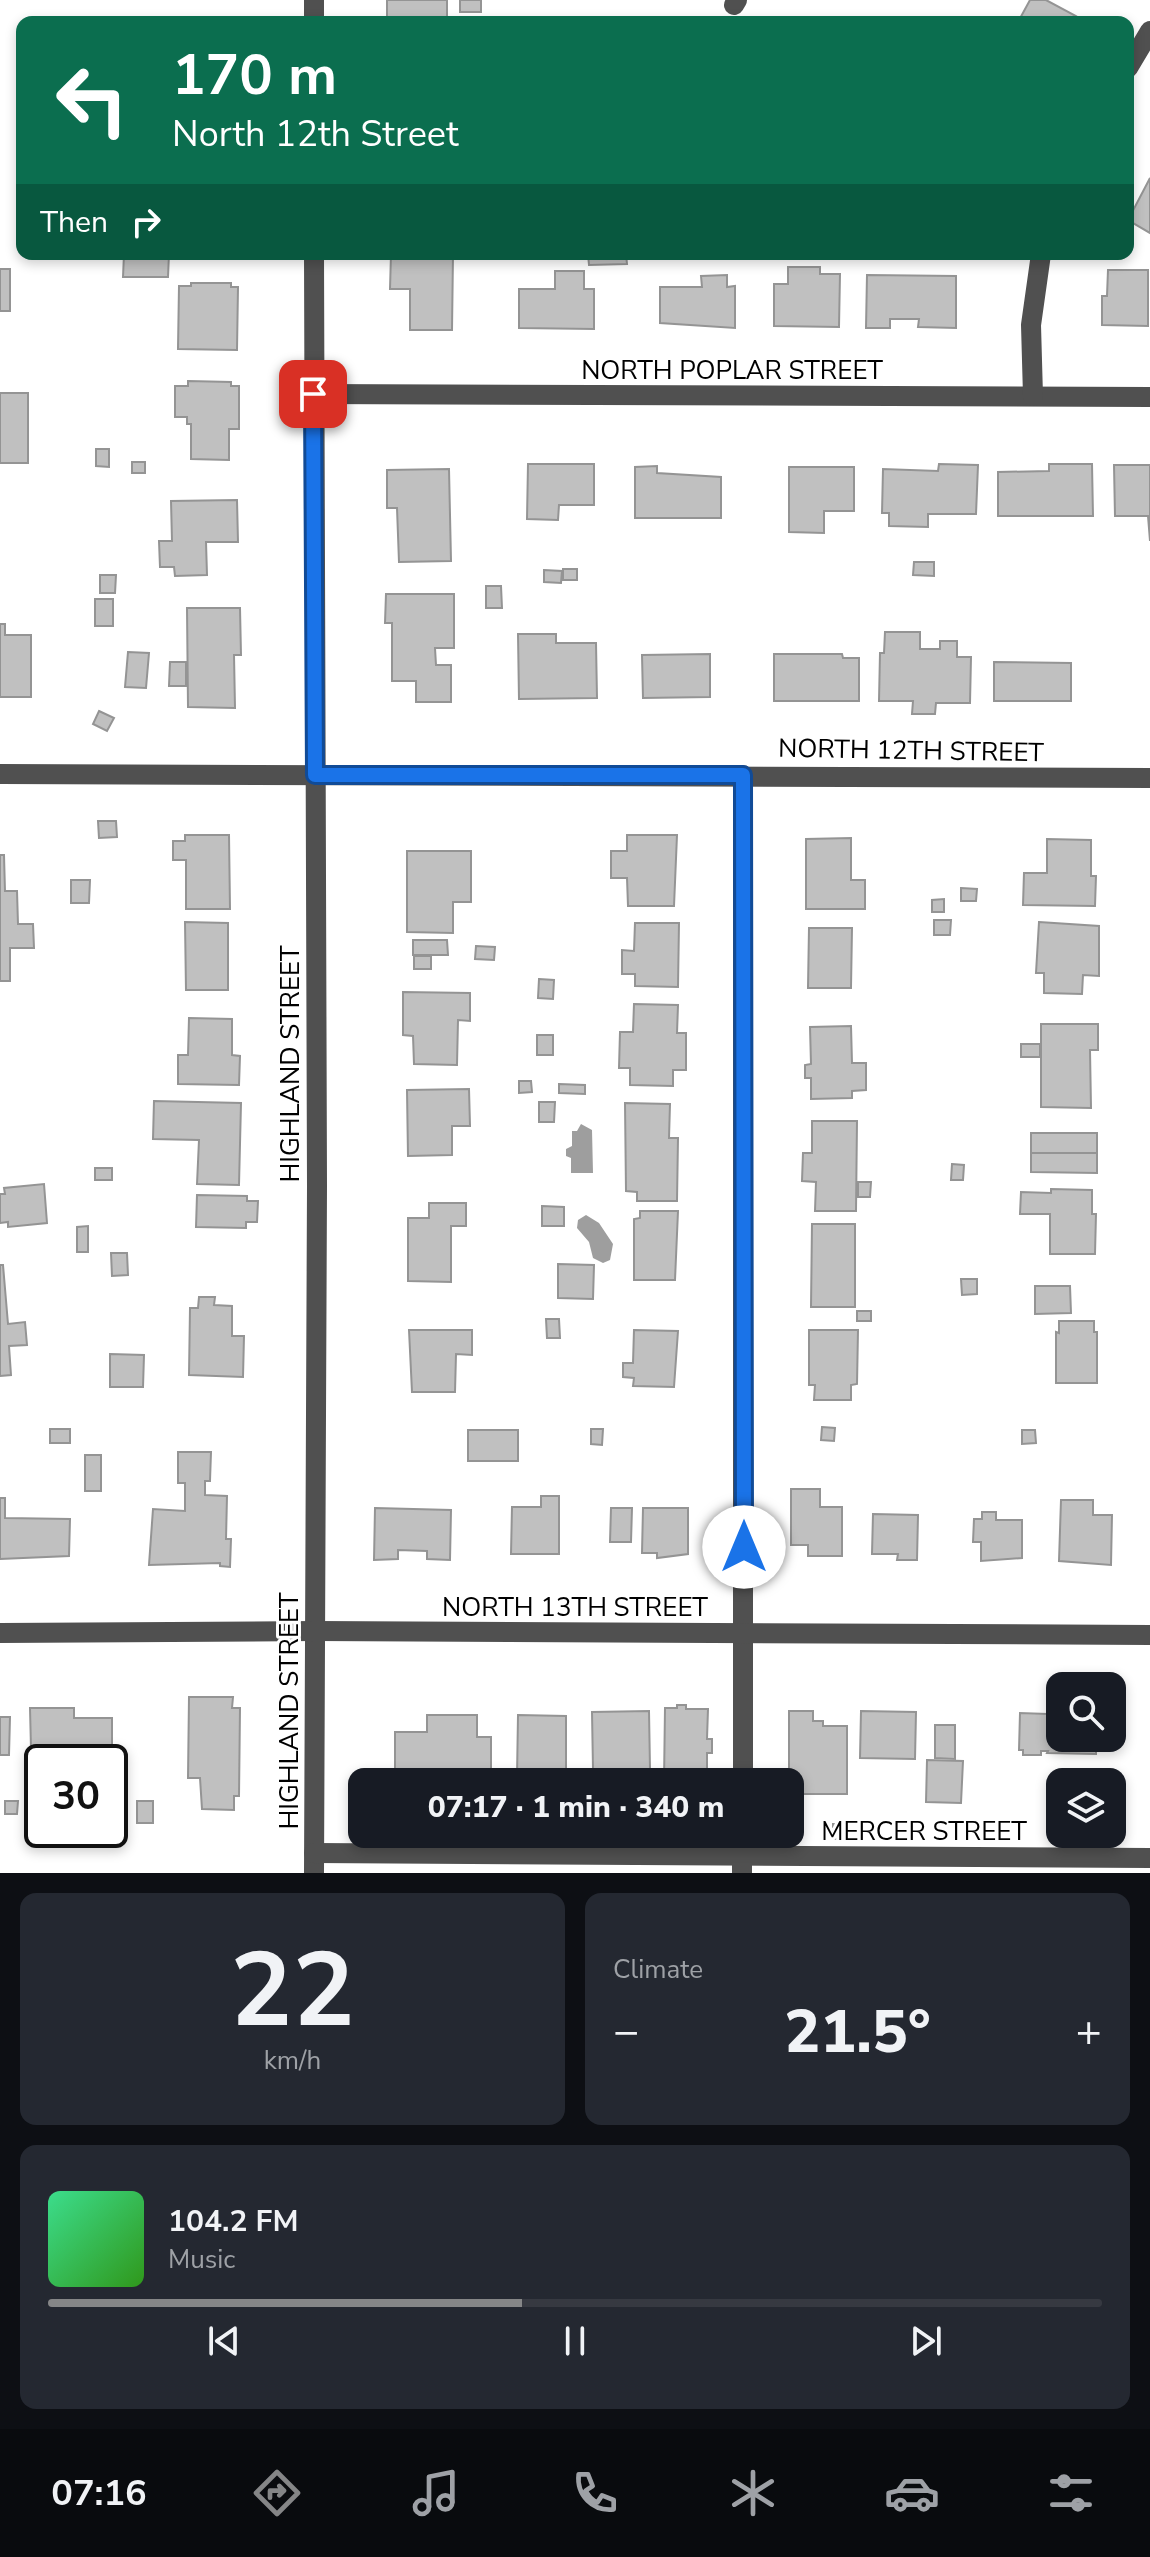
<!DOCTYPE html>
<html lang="en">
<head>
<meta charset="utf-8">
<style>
  :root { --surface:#171b24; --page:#242831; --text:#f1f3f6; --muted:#9ea1a6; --line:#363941; --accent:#858687 }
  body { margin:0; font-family:"Nunito Sans",sans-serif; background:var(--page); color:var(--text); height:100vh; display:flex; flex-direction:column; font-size:30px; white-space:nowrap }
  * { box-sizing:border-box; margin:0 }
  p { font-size:26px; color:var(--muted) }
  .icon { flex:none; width:44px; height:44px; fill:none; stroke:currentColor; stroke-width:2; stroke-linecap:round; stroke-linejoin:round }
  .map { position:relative; height:1873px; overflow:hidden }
  .panel { display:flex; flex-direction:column; gap:20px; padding:20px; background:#0d0f14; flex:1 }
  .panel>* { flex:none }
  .banner { position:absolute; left:16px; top:16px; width:1118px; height:244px; border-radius:16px; box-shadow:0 4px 12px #0003; background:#0b6e4f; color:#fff; overflow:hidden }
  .controls { position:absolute; left:1046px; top:1672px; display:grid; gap:16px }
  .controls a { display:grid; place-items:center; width:80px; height:80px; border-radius:16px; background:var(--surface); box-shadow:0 4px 12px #0003; font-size:40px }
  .speed { position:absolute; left:24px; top:1744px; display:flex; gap:16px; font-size:40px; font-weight:700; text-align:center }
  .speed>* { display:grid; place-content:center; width:104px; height:104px; border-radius:50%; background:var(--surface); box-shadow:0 4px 12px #0003; line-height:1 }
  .speed .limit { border:4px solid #111; border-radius:12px; background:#fff; color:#111 }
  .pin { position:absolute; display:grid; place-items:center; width:68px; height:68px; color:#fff; margin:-34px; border-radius:16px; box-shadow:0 4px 12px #0006 }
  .me { position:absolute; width:88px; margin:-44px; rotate:0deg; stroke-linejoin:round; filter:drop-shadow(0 0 6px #0008) }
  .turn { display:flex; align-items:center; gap:28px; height:168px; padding:0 24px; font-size:36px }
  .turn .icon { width:104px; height:104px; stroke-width:2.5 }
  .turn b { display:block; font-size:56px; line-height:68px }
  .then { display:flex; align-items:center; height:76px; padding:0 24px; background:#0003; gap:16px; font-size:30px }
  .big { font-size:60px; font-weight:800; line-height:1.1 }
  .panel .widget { flex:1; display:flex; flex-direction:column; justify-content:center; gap:12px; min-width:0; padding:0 28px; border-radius:16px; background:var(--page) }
  .panel .dial { align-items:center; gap:0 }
  .dial b { font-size:104px; line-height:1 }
  .song { display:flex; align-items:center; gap:24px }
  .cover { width:96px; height:96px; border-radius:12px; background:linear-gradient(135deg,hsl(150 70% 55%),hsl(110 70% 35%)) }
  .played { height:8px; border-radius:4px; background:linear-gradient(90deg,var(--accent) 45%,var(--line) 45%) }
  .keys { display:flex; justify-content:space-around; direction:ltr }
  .heat { display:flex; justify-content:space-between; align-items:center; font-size:44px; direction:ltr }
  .panel .tiles { flex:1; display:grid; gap:20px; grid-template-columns:1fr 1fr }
  .widget:last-child { grid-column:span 2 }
  .trip { position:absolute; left:348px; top:1768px; width:456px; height:80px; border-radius:16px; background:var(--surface); box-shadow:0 4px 12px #0003; font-weight:800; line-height:80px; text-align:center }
  .tabs { display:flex; height:128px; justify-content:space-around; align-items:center; background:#090b0e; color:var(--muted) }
  .tabs .icon { width:56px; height:56px }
  .tabs .current { color:var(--accent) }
  .tabs b { font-size:36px; color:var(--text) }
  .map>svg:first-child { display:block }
  .water { fill:#9e9e9e }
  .building { fill:#c0c0c0; stroke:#949494; stroke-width:2 }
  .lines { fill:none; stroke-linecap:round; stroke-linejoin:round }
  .minor { stroke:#505050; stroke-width:20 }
  .route-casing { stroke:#114b97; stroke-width:20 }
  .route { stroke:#1a73e8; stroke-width:14 }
  .labels { text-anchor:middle; stroke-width:6; stroke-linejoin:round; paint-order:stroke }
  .street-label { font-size:26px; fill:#000; stroke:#fff }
</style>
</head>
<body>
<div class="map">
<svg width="1150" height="1873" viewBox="0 0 1150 1873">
  <rect width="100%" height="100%" fill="#fff"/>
  <!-- water -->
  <g class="water">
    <path d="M581,1124L592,1130L593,1173H571V1158L566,1156V1149L572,1146V1131H577Z"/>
    <path d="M586,1215L599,1223L613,1244L610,1260L603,1263L593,1258L589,1242L577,1228L578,1220Z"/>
  </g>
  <!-- building -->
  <g class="building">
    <rect x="387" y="0" width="60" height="22"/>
    <rect x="460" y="0" width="21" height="12"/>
    <path d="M1030,0H1046L1076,16L1072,22H1018Z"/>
    <path d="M1150,178V233L1128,220Z"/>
    <path d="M124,254H169L168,277H123Z"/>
    <path d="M391,254H453L452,330H410V289H390Z"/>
    <path d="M588,254H626L627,264L589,265Z"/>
    <path d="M788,267H820V274H840L839,327L774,326V284H788Z"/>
    <rect x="0" y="269" width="10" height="42"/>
    <path d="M1108,270H1148V326L1102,325V296H1107Z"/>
    <path d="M555,271H584V289H594V329L519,328V289H555Z"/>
    <path d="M727,275V287L735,286V328L660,323V287H702L701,276Z"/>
    <path d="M867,275L956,276V328L918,327L919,319H890V328H866Z"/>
    <path d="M191,283H231V287H238L237,350L178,349L179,286H191Z"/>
    <path d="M188,381L231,382V386H239V429H229V460L191,459V424H187V417H175V386H188Z"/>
    <rect x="0" y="393" width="28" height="70"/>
    <path d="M96,449H109V467L96,466Z"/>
    <rect x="132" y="462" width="13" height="11"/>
    <path d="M528,464H594V505H559L558,520L527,519Z"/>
    <path d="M939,464L978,465L976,514H928V527L889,526V513H882L883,469L938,471Z"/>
    <path d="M1049,464H1092L1093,516H998V472L1049,471Z"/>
    <path d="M1114,465H1150V541L1148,516H1115Z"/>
    <path d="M657,466V473L721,477V518H635V467Z"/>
    <path d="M789,467H854V511H824V533L789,532Z"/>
    <path d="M449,469L451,561L399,562L397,508H387V470Z"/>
    <path d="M237,500L238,542H206L207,575L175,576L174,567H160L159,541H172L171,501Z"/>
    <path d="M914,562H934V576L913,575Z"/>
    <rect x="563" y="569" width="14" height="11"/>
    <path d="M544,570L562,571L561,583L544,582Z"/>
    <path d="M100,575H116L115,593H100Z"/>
    <path d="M486,586H501L502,608H486Z"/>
    <path d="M386,594H454V648H435L436,665H451V702H416V681H392V623H385Z"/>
    <rect x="95" y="599" width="18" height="27"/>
    <path d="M187,608H240L241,655H234L235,708L188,707Z"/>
    <path d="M0,624H5V635H31V697H0Z"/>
    <path d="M885,632H920V649H940V641H957V657H971L970,703H936L935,714H912L913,701H879L880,653H884Z"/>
    <path d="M518,634H556V643H596L597,698L519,699Z"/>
    <path d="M128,652L149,653L146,688L125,687Z"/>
    <path d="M710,654V697L643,698L642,655Z"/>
    <path d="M774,654H842L843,658H859V701H774Z"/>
    <path d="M170,662H186V686H169Z"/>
    <path d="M994,662L1071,663V701H994Z"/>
    <path d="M99,711L114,718L107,731L93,724Z"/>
    <path d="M98,821H116L117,837L99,838Z"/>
    <path d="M185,835H229L230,909H186V860H173V841H185Z"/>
    <path d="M627,835H677L674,906H628L627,878H611V851H627Z"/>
    <path d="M851,838V880H865V909H806V839Z"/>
    <path d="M1047,839L1091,840V876H1096L1095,906L1023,905L1024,873H1047Z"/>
    <path d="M407,851H471V902H453V933L407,932Z"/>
    <path d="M0,855H4L5,891H17L18,924H33L34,948H10V981H0Z"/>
    <path d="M71,880H90L89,903H71Z"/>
    <path d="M961,888L977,889L976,901H961Z"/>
    <path d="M944,899V912H932V900Z"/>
    <path d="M934,920H951L950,935H934Z"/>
    <path d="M185,922L228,923V990H186Z"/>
    <path d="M1039,922L1099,926V976L1083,975L1082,994L1044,993V973H1036Z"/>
    <path d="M635,923H679L678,987L635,986V974H622V950L634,951Z"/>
    <path d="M809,928H852L851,988H808Z"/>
    <path d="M413,940H447L448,955H413Z"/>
    <path d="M476,946L495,947L494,960L475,959Z"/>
    <rect x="414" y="956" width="17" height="13"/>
    <path d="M539,979L554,980L553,999L538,998Z"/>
    <path d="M403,992L470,993V1021L458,1020L457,1065L414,1064L413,1036L403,1035Z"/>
    <path d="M634,1004L678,1005L677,1033H686V1070H673V1086L630,1085V1068H619L620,1032H633Z"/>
    <path d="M189,1018L232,1019V1055L240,1056L239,1085L178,1084V1055H188Z"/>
    <path d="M1041,1024H1098V1050H1090L1091,1108L1041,1107Z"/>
    <path d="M851,1026L852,1063H866V1090L852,1091V1098L811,1099V1078H805V1065L811,1064L810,1027Z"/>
    <rect x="537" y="1035" width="16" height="20"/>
    <rect x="1021" y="1044" width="19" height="13"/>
    <path d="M519,1081H531L532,1092L519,1093Z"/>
    <path d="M559,1084L585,1085V1094L559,1093Z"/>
    <path d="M469,1089L470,1126H452V1155L408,1156L407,1090Z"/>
    <path d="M154,1101L241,1103L239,1185L197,1184L199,1140L153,1139Z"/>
    <path d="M539,1102H555L554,1122H539Z"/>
    <path d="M625,1103L670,1104L669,1138H678L677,1201H637V1192L626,1191Z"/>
    <path d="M812,1121H857L856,1211H815L816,1182L802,1181L803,1153H812Z"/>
    <rect x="1031" y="1133" width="66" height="20"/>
    <path d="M1031,1153H1097V1173L1031,1172Z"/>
    <path d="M952,1164L964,1165L963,1180H951Z"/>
    <rect x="95" y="1168" width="17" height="12"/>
    <path d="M858,1182H871L870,1197H858Z"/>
    <path d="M44,1184L47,1223L8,1227V1222L0,1223V1194H5L4,1188Z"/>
    <path d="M1051,1189L1092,1190V1214H1096L1095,1254H1050V1214H1020L1021,1192L1051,1193Z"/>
    <path d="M197,1195L247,1196V1201H258L257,1222H246V1228L196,1227Z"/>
    <path d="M429,1203H466V1226H451V1282L408,1281V1218H429Z"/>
    <path d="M542,1206L564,1207V1226H542Z"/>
    <path d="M640,1211H678L675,1280H634V1219L640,1218Z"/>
    <path d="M812,1224H855V1307H811Z"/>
    <path d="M88,1226V1252H77V1227Z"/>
    <path d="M111,1253H127L128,1275L112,1276Z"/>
    <path d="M558,1264L594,1265L593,1299L558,1298Z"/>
    <path d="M0,1265H3L8,1324L25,1322L27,1345L9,1346L11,1375L0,1376Z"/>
    <path d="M961,1279H977V1294L962,1295Z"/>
    <path d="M1035,1286H1070L1071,1313L1035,1314Z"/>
    <path d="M199,1297H215L214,1305L232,1306V1336H244L243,1377L189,1375L190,1308H198Z"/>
    <rect x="857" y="1311" width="14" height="10"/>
    <path d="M546,1319H559L560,1338H547Z"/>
    <path d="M1059,1321H1094V1332H1097V1383H1056V1332L1059,1333Z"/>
    <path d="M409,1330H472V1355L456,1354L455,1392H412Z"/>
    <path d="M634,1330L678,1331L674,1387L633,1386L634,1378L623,1377V1363H633Z"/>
    <path d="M809,1330H858L857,1384L851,1385V1400H814L815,1385H809Z"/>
    <path d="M110,1354L144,1355L143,1387H110Z"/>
    <path d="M822,1427L835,1428L834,1441L821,1440Z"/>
    <rect x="50" y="1429" width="20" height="14"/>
    <path d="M591,1429H603L602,1445L591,1444Z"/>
    <rect x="468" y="1430" width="50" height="31"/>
    <path d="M1022,1430H1035L1036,1443L1022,1444Z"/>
    <path d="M178,1452H211L210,1481H205V1495L227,1496L226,1539H231L230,1567L220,1566V1563L149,1565L153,1509L185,1511V1483H178Z"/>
    <rect x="85" y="1455" width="16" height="36"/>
    <path d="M791,1489H820V1507H842V1556H808V1545H791Z"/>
    <path d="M541,1496H559V1554H511L512,1507H541Z"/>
    <path d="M0,1498H5V1518L70,1519L69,1556L0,1559Z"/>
    <path d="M1061,1500H1093V1515H1112L1111,1565L1059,1561Z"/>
    <path d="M375,1508L451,1510L450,1560L427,1559V1551L398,1550V1559L374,1560Z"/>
    <path d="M611,1508H632L631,1542H610Z"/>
    <path d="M643,1508H688V1554L657,1558V1553H642Z"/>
    <path d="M982,1512H996V1520H1022V1558L981,1561V1542H973L974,1519H982Z"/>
    <path d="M873,1514L918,1515L917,1560H897L898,1554H872Z"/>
    <path d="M189,1697H233L232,1708H240L239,1796H234V1810L202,1809L200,1778H188Z"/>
    <path d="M677,1705H686V1709H708L707,1739H712V1753H707V1781H664L665,1708H677Z"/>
    <path d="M30,1708H74V1718H112V1778L110,1762H74V1754H51V1749H31Z"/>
    <path d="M1048,1708H1060V1738H1096V1754L1047,1753L1048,1751H1041V1755H1023V1750H1019L1020,1713L1048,1714Z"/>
    <path d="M649,1711L650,1769H593L592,1712Z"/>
    <path d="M789,1711H813V1721H823V1726H847V1794H797V1772H789Z"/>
    <path d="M861,1711L916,1712L915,1759L860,1758Z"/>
    <path d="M427,1715H477V1737H491V1771H476V1782H395V1732H427Z"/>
    <path d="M518,1715L566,1716V1777H549V1782H535V1777H517Z"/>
    <path d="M0,1717H10L9,1755H0Z"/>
    <path d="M935,1725H955V1759L935,1758Z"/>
    <path d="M927,1760L963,1761L961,1803L926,1802Z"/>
    <path d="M5,1801H18L17,1814H5Z"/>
    <rect x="137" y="1801" width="16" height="22"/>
    <path d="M110,1823H120V1837H109Z"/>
    <path d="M833,1824H848L849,1838L833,1839Z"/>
  </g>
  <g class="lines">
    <!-- minor -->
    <g class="minor">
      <path d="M734,5L737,0"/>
      <path d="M314,22V0"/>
      <path d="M1128,68L1150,31"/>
      <path d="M314,254L317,1186L314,1873"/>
      <path d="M313,394L1150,397"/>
      <path d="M1033,396L1031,325L1041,254"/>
      <path d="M0,774L1150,778"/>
      <path d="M743,775V1782"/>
      <path d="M0,1633L316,1631L1150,1635"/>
      <path d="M314,1853L1150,1858"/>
      <path d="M742,1873V1834"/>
    </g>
  </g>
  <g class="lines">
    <!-- route casing -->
    <g class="route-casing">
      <path id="route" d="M313,394L315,775H743L744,1547"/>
    </g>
    <!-- route -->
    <use href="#route" class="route"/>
  </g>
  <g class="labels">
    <!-- street labels -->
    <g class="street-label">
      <text x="732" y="379">NORTH POPLAR STREET</text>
      <text transform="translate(911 750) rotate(1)" y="9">NORTH 12TH STREET</text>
      <text transform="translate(290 1064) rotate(-90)" y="9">HIGHLAND STREET</text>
      <text x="575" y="1616">NORTH 13TH STREET</text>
      <text transform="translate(289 1711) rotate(-90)" y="9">HIGHLAND STREET</text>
      <text x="924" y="1840">MERCER STREET</text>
    </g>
  </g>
</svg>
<div class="controls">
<a><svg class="icon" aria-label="search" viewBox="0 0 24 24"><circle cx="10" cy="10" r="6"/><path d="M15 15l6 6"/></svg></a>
<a><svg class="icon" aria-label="layers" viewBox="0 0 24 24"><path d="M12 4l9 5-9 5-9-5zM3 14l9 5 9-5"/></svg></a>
</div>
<div class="speed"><div class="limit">30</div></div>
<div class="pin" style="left:313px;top:394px;background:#d93025"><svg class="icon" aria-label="arrive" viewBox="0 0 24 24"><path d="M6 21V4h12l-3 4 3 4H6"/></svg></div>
<svg class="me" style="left:744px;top:1547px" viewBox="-20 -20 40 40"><circle r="19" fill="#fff"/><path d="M0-13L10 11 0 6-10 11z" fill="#1a73e8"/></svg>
<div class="trip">07:17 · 1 min · 340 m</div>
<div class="banner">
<div class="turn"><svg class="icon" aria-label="left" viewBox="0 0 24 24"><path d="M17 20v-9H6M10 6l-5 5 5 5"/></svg><div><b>170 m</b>North 12th Street</div></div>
<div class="then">Then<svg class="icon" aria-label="right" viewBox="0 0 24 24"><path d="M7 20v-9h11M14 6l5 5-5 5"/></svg></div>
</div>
</div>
<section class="panel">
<div class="tiles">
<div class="widget dial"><b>22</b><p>km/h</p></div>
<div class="widget"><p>Climate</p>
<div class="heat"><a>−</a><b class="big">21.5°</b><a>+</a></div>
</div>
<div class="widget">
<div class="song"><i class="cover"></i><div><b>104.2 FM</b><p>Music</p></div></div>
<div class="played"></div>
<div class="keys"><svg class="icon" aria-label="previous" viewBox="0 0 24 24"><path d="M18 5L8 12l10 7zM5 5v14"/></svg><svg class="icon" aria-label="pause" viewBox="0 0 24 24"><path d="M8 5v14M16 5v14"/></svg><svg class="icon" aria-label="next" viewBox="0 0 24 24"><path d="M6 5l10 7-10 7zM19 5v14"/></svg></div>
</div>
</div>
</section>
<nav class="tabs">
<b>07:16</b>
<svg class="icon current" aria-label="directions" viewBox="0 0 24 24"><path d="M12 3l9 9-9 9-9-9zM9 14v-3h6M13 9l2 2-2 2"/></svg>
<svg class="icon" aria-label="music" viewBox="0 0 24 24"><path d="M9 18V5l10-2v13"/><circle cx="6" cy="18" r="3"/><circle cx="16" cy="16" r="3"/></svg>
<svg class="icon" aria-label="phone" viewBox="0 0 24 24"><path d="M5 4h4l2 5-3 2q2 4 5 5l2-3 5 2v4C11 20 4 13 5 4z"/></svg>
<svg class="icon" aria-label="climate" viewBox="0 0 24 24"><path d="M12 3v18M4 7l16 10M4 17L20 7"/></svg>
<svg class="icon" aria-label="car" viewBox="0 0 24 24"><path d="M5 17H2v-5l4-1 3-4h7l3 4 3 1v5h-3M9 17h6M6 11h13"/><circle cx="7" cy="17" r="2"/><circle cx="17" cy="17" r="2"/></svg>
<svg class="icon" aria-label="filters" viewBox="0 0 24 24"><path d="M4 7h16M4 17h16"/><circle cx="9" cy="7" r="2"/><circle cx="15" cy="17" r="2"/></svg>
</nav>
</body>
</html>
